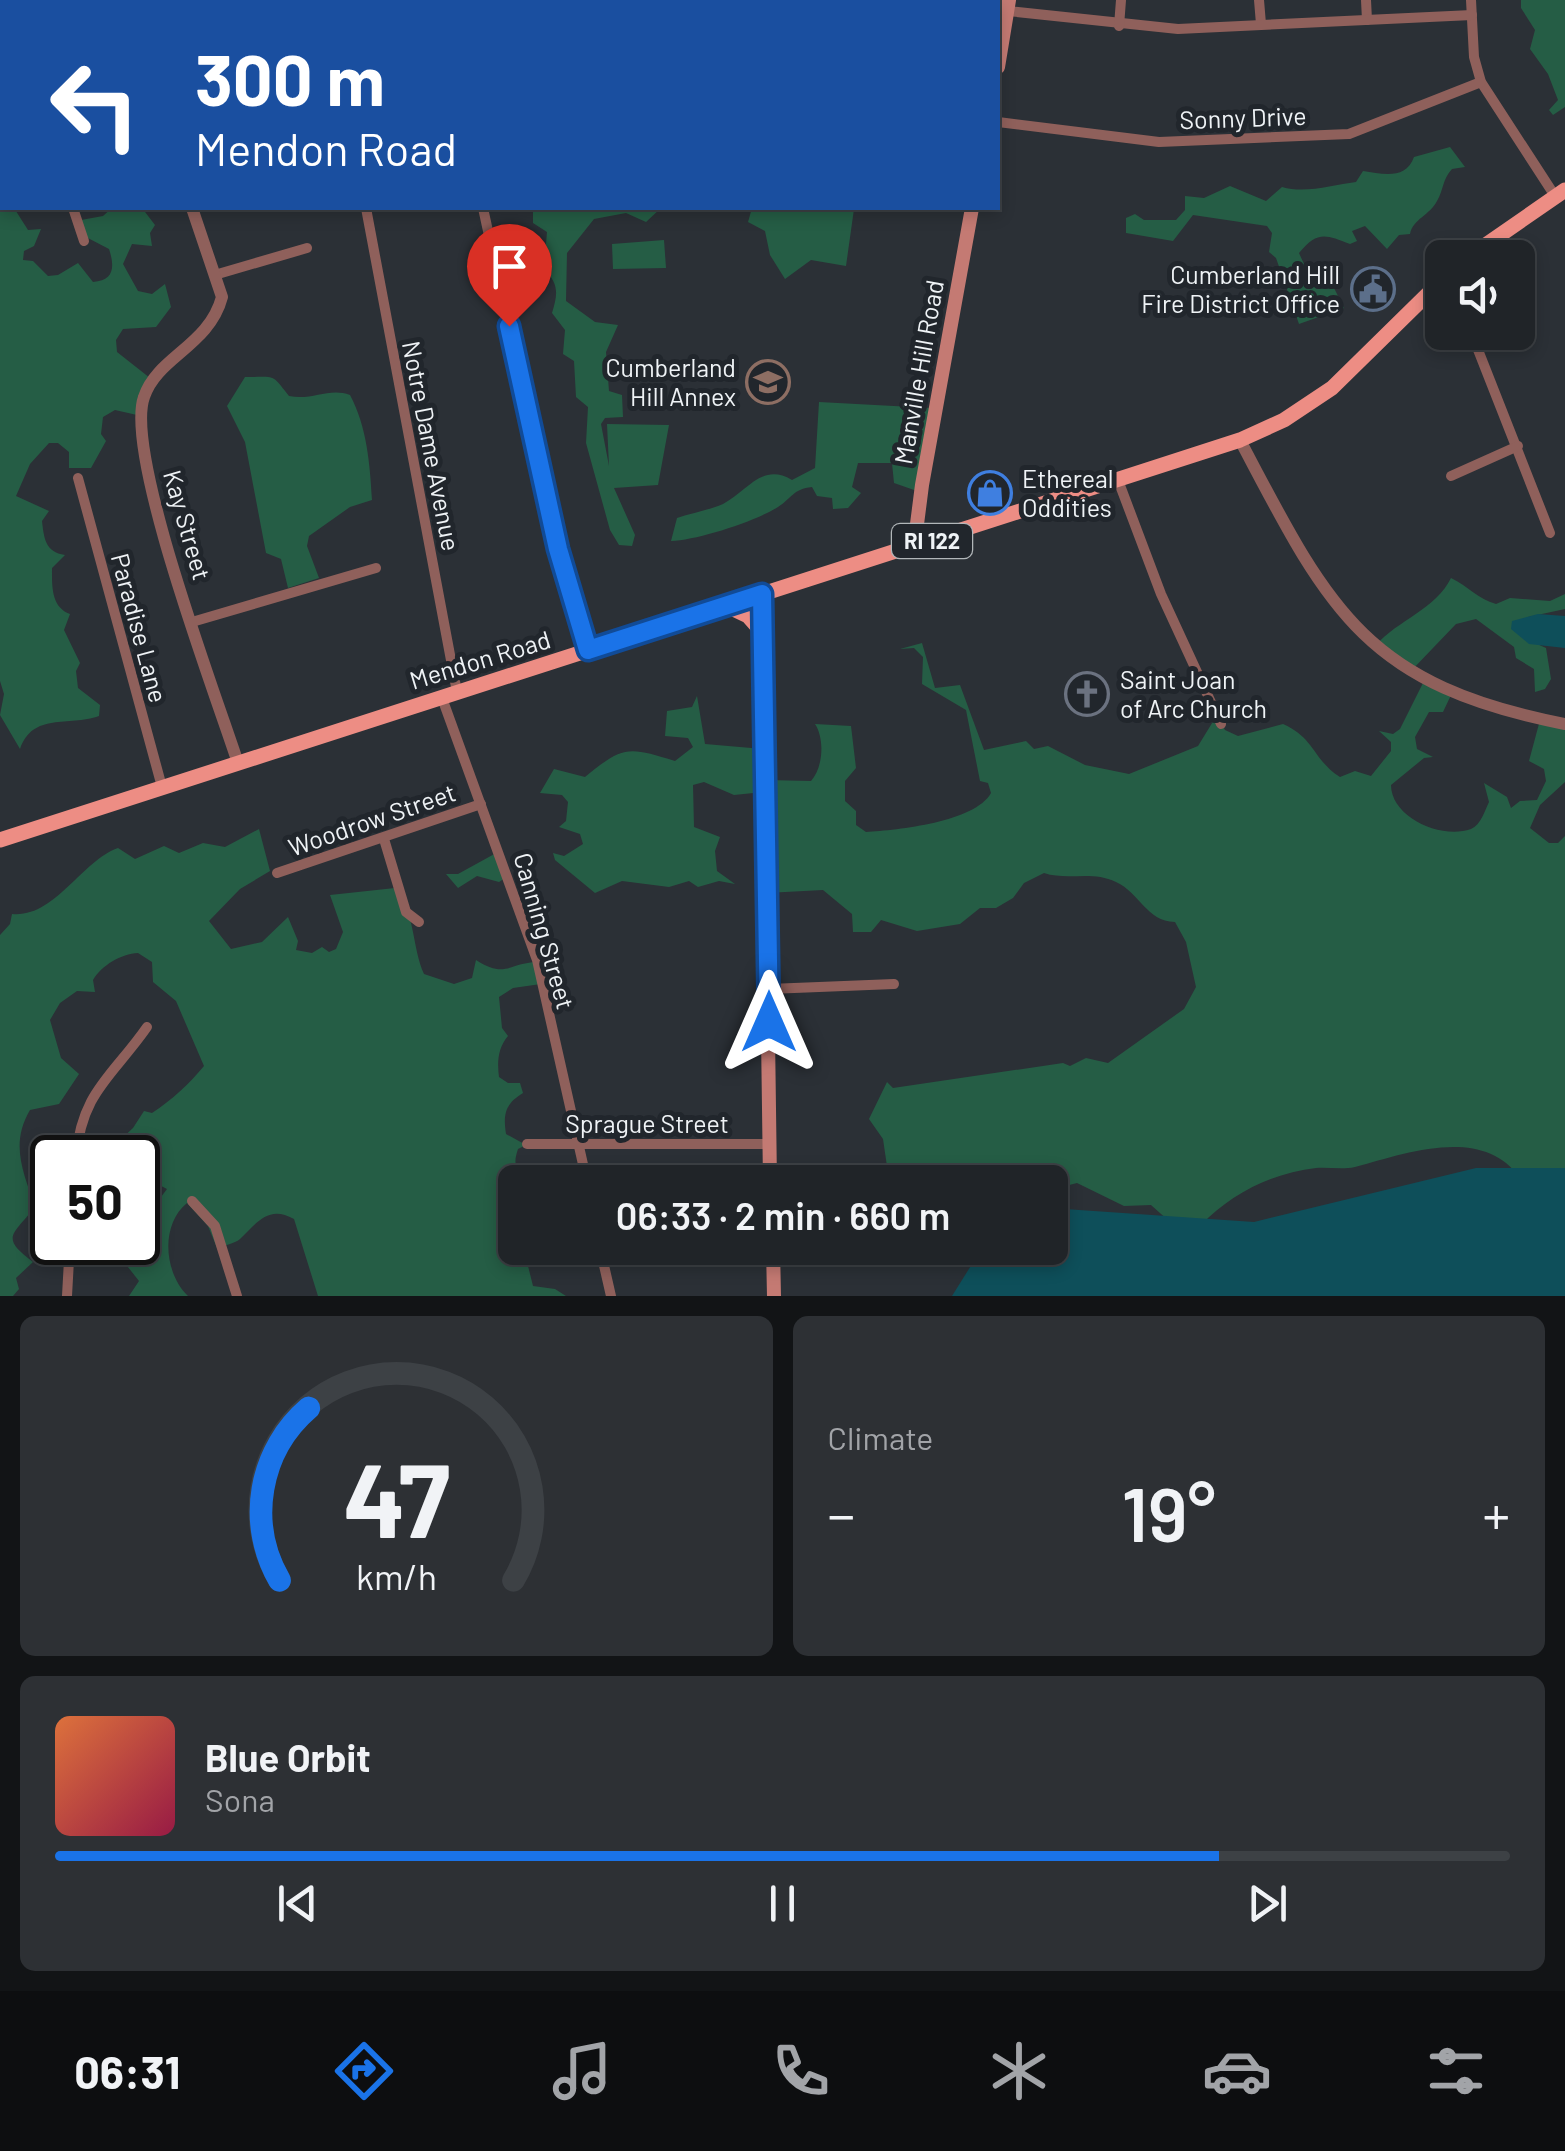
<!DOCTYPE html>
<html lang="en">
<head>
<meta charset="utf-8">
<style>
  :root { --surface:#202428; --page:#2d3034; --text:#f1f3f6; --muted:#a2a4a8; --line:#3d4145; --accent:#1a73e8 }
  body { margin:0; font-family:Barlow,sans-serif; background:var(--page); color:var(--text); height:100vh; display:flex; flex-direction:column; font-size:38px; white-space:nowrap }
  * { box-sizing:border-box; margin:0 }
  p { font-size:32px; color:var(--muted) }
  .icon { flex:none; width:55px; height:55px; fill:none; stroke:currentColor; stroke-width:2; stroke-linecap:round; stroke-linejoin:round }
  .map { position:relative; height:1296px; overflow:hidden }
  .sheet { display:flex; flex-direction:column; gap:20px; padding:20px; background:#121416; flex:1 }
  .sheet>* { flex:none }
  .banner { position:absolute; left:0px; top:0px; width:1000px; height:210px; box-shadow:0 5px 15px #0003,0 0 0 2px var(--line); background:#1a4fa0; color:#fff; overflow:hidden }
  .tools { position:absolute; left:1425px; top:240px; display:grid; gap:20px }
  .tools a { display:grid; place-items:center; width:110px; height:110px; border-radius:15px; background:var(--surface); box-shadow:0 5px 15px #0003,0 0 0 2px var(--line); font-size:50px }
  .speed { position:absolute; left:30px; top:1135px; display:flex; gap:20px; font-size:50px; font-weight:700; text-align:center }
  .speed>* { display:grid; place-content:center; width:130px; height:130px; border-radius:50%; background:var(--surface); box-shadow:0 5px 15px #0003,0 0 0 2px var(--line); line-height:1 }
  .speed .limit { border:5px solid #111; border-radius:15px; background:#fff; color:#111 }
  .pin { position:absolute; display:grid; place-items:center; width:85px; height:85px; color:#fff; margin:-102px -42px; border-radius:50% 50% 50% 0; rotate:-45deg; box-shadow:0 0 10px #0007 }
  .pin .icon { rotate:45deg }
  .me { position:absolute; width:110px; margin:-55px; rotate:0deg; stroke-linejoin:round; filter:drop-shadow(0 0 8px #0008) }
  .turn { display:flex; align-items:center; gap:35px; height:210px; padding:0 30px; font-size:45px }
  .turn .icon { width:130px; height:130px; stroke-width:2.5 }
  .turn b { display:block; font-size:70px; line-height:85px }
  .big { font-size:75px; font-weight:600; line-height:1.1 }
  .sheet .tile { flex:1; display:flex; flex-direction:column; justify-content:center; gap:15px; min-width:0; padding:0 35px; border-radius:15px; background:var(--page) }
  .sheet .dial { align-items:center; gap:0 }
  .dial svg { height:260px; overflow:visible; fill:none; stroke:var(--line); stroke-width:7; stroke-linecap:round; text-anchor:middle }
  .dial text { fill:var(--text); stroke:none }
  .song { display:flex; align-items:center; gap:30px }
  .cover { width:120px; height:120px; border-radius:15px; background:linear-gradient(135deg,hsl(20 70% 55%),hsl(340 70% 35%)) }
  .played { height:10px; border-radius:5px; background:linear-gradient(90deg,var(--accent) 80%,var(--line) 80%) }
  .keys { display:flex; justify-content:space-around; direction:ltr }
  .heat { display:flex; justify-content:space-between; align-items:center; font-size:55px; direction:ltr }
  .sheet .tiles { flex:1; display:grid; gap:20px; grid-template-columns:1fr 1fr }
  .tile:last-child { grid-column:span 2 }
  .trip { position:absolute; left:498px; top:1165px; width:570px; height:100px; border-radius:15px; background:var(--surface); box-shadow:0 5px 15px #0003,0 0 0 2px var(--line); font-weight:600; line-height:100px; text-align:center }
  .tab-bar { display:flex; height:160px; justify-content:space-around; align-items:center; background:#0d0e10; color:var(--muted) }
  .tab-bar .icon { width:70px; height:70px }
  .tab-bar .selected { color:var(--accent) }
  .tab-bar b { font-size:45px; color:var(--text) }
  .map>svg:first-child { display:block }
  .green { fill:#255d45 }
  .water { fill:#0e4f5a }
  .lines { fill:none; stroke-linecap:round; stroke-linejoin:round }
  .minor { stroke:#8f605b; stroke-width:10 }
  .tertiary { stroke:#8f605b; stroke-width:12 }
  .secondary { stroke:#c47a73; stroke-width:14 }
  .primary { stroke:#ed8d84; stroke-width:15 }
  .route-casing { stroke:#114b97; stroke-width:25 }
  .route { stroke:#1a73e8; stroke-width:18 }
  .labels { text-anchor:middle; stroke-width:10; stroke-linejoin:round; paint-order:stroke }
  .shield { fill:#21262c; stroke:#b1b6b9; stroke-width:2.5 }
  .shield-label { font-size:22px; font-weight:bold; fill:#eff3f6 }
  .street-label { font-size:25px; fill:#eff3f6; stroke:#21262c }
  .poi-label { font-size:25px; fill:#eff3f6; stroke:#21262c; text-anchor:end }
</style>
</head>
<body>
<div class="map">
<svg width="1565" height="1296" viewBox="0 0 1565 1296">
  <rect width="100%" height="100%" fill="#2b3036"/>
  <!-- green -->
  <g class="green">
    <path d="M589,0H878L587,2Z"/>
    <path d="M1521,0H1565V107L1553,115L1549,110L1558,100L1548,74L1530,49L1535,30L1521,8Z"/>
    <path d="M1450,147L1465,167L1452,169C1442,180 1444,189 1437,201C1430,215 1413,219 1410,234L1399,235L1387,249L1365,226L1352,231L1357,241L1350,244C1325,234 1317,231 1299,253C1308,273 1312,282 1334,288L1344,308L1299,324L1276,258L1269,252L1272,233L1267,226L1193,215L1173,241L1126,233V218L1135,214L1144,220H1176L1185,210V196L1204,198L1230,186L1266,201L1282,187C1305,194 1333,185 1356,182L1363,171C1383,174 1406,180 1414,157Z"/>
    <path d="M0,179L2,208H14L28,230L41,229L34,246L24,251L23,260L33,261L48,276L58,275L78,263L93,282C114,281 115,267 109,249L84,236L81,220L103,216L112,208H142L155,225L150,233L152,246L132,244L123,264L138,291L152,294L165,284L171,307L156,327L123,329L116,340L117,352L150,378L137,415L115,410L103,417L101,434L106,441L91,468H69V452L58,443H49L30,464L16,496L49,511L42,521C44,538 45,552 65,555L52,568C52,586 51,607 70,614L64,630L80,663L76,671L78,688L100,705L99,716C68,727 33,712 20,749L0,715L4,694L0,681Z"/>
    <path d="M533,208H661L646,222L626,213L594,219L567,253L566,301L595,322L618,325L606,352L609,391L622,395L623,417L605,418L601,424L609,466L607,424L669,425L658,485L614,488L635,535L632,546L619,545L610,530L586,443L588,407L576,397L574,361L563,354L565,330L552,313C558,293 559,285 544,268L547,232L533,223Z"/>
    <path d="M752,208L854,209L846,266L811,260L785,279L770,255L765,231L748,222Z"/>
    <path d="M664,240L666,268L613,269L612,244Z"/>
    <path d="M245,377C278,377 271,374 289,396C312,401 329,387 350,395C367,427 370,464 372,500L350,507L309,536L307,546L319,578L288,588L281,559L266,553L245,442L227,406Z"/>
    <path d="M819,402L931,408L917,491L894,483L892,463H858L852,487L861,493L848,508L833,509L832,498L817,496L812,487C793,489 792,498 778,507C754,522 697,540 671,541L677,518C692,513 709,510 723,504C748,491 762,462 792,480L815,468Z"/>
    <path d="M1451,578C1468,586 1478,599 1496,604L1510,598L1550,601L1565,594V609L1528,617L1524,638L1546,648L1551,679L1545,689L1535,692L1534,669L1516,658L1514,647L1476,619L1456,624L1410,672L1376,645C1398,620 1436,609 1451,578Z"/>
    <path d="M922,643L935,688L960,685L984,750L1026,741L1034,749L1048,746L1085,765L1129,774L1198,746L1217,715L1225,730L1238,736L1283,724C1315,738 1313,760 1340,777L1355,771L1371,776L1391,751V742L1379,731L1393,734L1400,729L1424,681L1452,693L1443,712H1429L1415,737L1417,749L1433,757L1424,758L1391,785C1391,817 1441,840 1471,829C1481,825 1485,810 1489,802L1484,783L1507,797L1511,808L1520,801L1537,800L1546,781L1544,769L1529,761L1540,720L1565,724V782L1540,805L1530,828L1549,843H1558L1565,836V1174L1520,1178C1483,1125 1407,1153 1355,1167C1342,1170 1329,1167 1316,1168C1272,1173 1231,1194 1201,1225L1170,1222L1151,1205L1124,1206L1077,1183L1050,1190V1182H951L888,1173L883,1139L869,1119L887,1082L893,1088L1063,1063L1070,1066L1086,1058L1108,1063L1184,1009L1196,987L1186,942L1175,922C1146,921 1140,893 1116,882C1092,870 1068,881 1044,873L1024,883L1013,898L996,908H980L960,924L917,931L881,920L871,932H853L852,914L823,890L766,893L763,792L734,795L704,782L693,785L694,827L720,837L715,851L717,871L735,884L719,881L698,887L689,881L669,887L622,881L595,893L555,860L553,853L564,856L583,844L580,834L559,827L566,821L568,802L562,795L540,793L554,769L585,777C623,746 627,746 675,761L693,747L688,738L665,736L667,711L692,707L697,696L705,744L763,749L765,780L811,781C823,768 825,739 815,724L851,726L856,768L845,781V801L856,811V825L866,832C898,830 975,822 991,793L988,783L980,781L966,710L922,684L923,657L914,648L900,649Z"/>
    <path d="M259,829L270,871L240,889L209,921L231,949L262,942L288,917L298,941L296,950L312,953L322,947L329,952L336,949L343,932L330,895L395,888C415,910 412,948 424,974L454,984L472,978L476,960C506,979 508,963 537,962L541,984L513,988L499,997L502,1028L508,1036C498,1048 497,1061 499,1077L508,1083H520L523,1093C505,1104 503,1114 506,1134L526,1145L518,1149C513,1164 515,1169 527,1180L515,1182V1248H529L526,1258L533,1286L555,1289L566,1296H318L294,1219C268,1204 256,1224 240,1239C236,1243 223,1246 217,1248L208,1226L187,1203C160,1225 164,1273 188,1296H129L139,1281L120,1257C159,1257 154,1234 155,1205L167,1189L138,1174V1158L102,1157L133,1128L144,1111L152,1113C172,1100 190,1083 204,1066L176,1001L153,982L152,962L138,953C121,954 102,965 93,980L95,992L77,991L60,1003L50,1020L61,1058L79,1074L59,1104L30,1110C10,1144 23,1171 35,1207C12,1236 0,1237 33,1262L16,1278L19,1289L13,1296H0V935L10,924L12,914C55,918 81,861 118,848L135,859L164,846L179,853L203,843L225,847Z"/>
    <path d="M498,852L508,876L499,882L477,876L458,888L446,874H458Z"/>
  </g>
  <!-- water -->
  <g class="water">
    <path d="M1538,614L1565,616V648L1529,644L1511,629L1512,621Z"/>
    <path d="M1476,1168H1565V1296H952L982,1248H1050V1208L1254,1222Z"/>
  </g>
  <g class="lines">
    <!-- minor -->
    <g class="minor">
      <path d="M4,0L5,2"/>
      <path d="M1259,0L1261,24"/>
      <path d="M1366,0L1367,20"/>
      <path d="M1471,0L1474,57L1481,82L1555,196"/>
      <path d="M1008,11L1178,29L1472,15"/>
      <path d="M1119,26L1121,0"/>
      <path d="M998,122L1159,142L1349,134L1481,82"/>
      <path d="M73,208L84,241"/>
      <path d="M366,208L457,692"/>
      <path d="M483,208L557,549L588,650"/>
      <path d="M218,274L307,248"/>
      <path d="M1471,332L1550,533"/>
      <path d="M1451,476L1518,446"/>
      <path d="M78,478L162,787"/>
      <path d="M1118,480L1161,594L1221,724"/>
      <path d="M192,622L376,568"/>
      <path d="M442,698L537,960L587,1182"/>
      <path d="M384,839L406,912L419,922"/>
      <path d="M277,873L481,804"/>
      <path d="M769,989L894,984"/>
      <path d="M527,1144H768"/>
      <path d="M76,1158C81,1092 113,1076 147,1027"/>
      <path d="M192,1201L215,1226L237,1296"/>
      <path d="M600,1248L611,1296"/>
      <path d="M67,1296L70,1242"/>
    </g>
    <!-- tertiary -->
    <g class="tertiary">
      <path d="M117,0L118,2"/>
      <path d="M192,208L222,297C209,346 157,357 144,397C124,453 216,695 238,763"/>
      <path d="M1240,440C1329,610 1365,685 1565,724"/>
    </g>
    <!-- secondary -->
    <g class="secondary">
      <path d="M998,67L1009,0"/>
      <path d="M920,545L916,532L922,485L972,208"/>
      <path d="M762,595L770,1182"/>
      <path d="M773,1248L774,1296"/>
    </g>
    <!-- primary -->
    <g class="primary">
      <path d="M1467,258L1565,190"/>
      <path d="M727,606L748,616L763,633"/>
      <path d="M0,840L1240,440L1284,420L1332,388L1442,280"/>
    </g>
  </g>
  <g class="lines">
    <!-- route casing -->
    <g class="route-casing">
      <path id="route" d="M509,326L558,549L588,650L762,594L769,1022"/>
    </g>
    <!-- route -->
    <use href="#route" class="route"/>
  </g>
  <!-- icons -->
  <defs>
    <g id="civic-ring" transform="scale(2.25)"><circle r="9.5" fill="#21262c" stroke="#5c6f8a" stroke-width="1.5"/><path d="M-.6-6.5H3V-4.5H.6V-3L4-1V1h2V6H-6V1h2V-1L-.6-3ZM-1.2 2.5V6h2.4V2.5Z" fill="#5c6f8a"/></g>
    <g id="school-ring" transform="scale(2.25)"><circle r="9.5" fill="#21262c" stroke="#8d6e63" stroke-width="1.5"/><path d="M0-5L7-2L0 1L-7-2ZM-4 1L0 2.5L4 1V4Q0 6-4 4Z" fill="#8d6e63"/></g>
    <g id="shop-ring" transform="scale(2.25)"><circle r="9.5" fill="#21262c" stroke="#3f7fe0" stroke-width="1.5"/><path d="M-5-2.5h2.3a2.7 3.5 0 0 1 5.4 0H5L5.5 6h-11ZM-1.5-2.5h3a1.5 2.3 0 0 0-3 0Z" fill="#3f7fe0"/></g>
    <g id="church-ring" transform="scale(2.25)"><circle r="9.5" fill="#21262c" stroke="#6b7280" stroke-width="1.5"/><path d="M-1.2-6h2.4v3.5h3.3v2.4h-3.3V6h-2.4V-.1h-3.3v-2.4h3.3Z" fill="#6b7280"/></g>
  </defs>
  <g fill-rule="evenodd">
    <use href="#civic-ring" x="1373" y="289"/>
    <use href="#school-ring" x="768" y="382"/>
    <use href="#shop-ring" x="990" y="493"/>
    <use href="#church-ring" x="1087" y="694"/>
  </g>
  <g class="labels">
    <!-- shield labels -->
    <rect class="shield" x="892" y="524" width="80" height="34" rx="8"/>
    <g class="shield-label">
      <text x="932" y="549">RI 122</text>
    </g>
    <!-- street labels -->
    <g class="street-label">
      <text transform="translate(1243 118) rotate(-2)" y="9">Sonny Drive</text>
      <text transform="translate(919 372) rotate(-80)" y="9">Manville Hill Road</text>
      <text transform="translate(431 446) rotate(79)" y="9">Notre Dame Avenue</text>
      <text transform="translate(187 525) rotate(74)" y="9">Kay Street</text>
      <text transform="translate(139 628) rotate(75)" y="9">Paradise Lane</text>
      <text transform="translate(480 660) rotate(-17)" y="9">Mendon Road</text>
      <text transform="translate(372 820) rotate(-19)" y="9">Woodrow Street</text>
      <text transform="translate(544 931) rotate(74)" y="9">Canning Street</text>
      <text x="647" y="1133">Sprague Street</text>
    </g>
    <!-- poi labels -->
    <g class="poi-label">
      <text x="1340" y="284">Cumberland Hill<tspan x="1340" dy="29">Fire District Office</tspan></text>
      <text x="736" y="377">Cumberland<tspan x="736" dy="29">Hill Annex</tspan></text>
      <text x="1022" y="488" text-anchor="start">Ethereal<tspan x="1022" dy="29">Oddities</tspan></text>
      <text x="1120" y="689" text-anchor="start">Saint Joan<tspan x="1120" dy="29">of Arc Church</tspan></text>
    </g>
  </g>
</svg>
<div class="tools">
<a><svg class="icon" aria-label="sound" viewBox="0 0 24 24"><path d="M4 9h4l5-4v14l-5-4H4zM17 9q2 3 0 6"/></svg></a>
</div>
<div class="speed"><div class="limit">50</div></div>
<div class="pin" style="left:509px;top:326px;background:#d93025"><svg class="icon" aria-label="arrive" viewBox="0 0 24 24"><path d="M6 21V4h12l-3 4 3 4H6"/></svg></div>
<svg class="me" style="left:769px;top:1022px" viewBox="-20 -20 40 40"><path d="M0-17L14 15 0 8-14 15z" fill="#1a73e8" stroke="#fff" stroke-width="4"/></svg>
<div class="trip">06:33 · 2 min · 660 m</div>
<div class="banner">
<div class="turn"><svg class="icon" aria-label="left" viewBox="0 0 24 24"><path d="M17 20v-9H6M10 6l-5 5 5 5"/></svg><div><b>300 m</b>Mendon Road</div></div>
</div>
</div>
<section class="sheet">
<div class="tiles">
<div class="tile dial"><svg viewBox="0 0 100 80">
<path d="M14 69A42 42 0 1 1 86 69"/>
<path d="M14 69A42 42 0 0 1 23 16" stroke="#1a73e8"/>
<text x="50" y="56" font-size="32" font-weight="700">47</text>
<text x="50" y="72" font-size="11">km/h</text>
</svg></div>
<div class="tile"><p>Climate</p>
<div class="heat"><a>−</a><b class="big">19°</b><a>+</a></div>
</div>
<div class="tile">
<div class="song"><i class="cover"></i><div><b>Blue Orbit</b><p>Sona</p></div></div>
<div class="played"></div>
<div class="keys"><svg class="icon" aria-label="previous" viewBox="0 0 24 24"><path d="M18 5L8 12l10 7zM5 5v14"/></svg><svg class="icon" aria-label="pause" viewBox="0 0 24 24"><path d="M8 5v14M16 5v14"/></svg><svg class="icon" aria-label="next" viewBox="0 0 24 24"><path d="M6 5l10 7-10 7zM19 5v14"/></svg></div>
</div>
</div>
</section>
<nav class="tab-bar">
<b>06:31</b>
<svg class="icon selected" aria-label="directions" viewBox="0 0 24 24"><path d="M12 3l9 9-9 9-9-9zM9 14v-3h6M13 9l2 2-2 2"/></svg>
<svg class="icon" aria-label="music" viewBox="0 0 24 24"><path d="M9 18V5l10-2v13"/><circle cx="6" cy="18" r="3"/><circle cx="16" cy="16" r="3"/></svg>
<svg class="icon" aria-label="phone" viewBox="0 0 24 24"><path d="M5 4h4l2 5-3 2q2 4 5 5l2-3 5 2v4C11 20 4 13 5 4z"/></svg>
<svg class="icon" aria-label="climate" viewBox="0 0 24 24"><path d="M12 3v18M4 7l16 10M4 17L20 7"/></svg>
<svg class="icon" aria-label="car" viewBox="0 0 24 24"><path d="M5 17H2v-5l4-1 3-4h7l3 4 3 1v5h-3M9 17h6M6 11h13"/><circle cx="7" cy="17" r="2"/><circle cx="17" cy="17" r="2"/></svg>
<svg class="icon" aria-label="filters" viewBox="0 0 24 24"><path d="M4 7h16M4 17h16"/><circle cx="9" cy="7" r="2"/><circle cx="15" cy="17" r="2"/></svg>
</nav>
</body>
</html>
